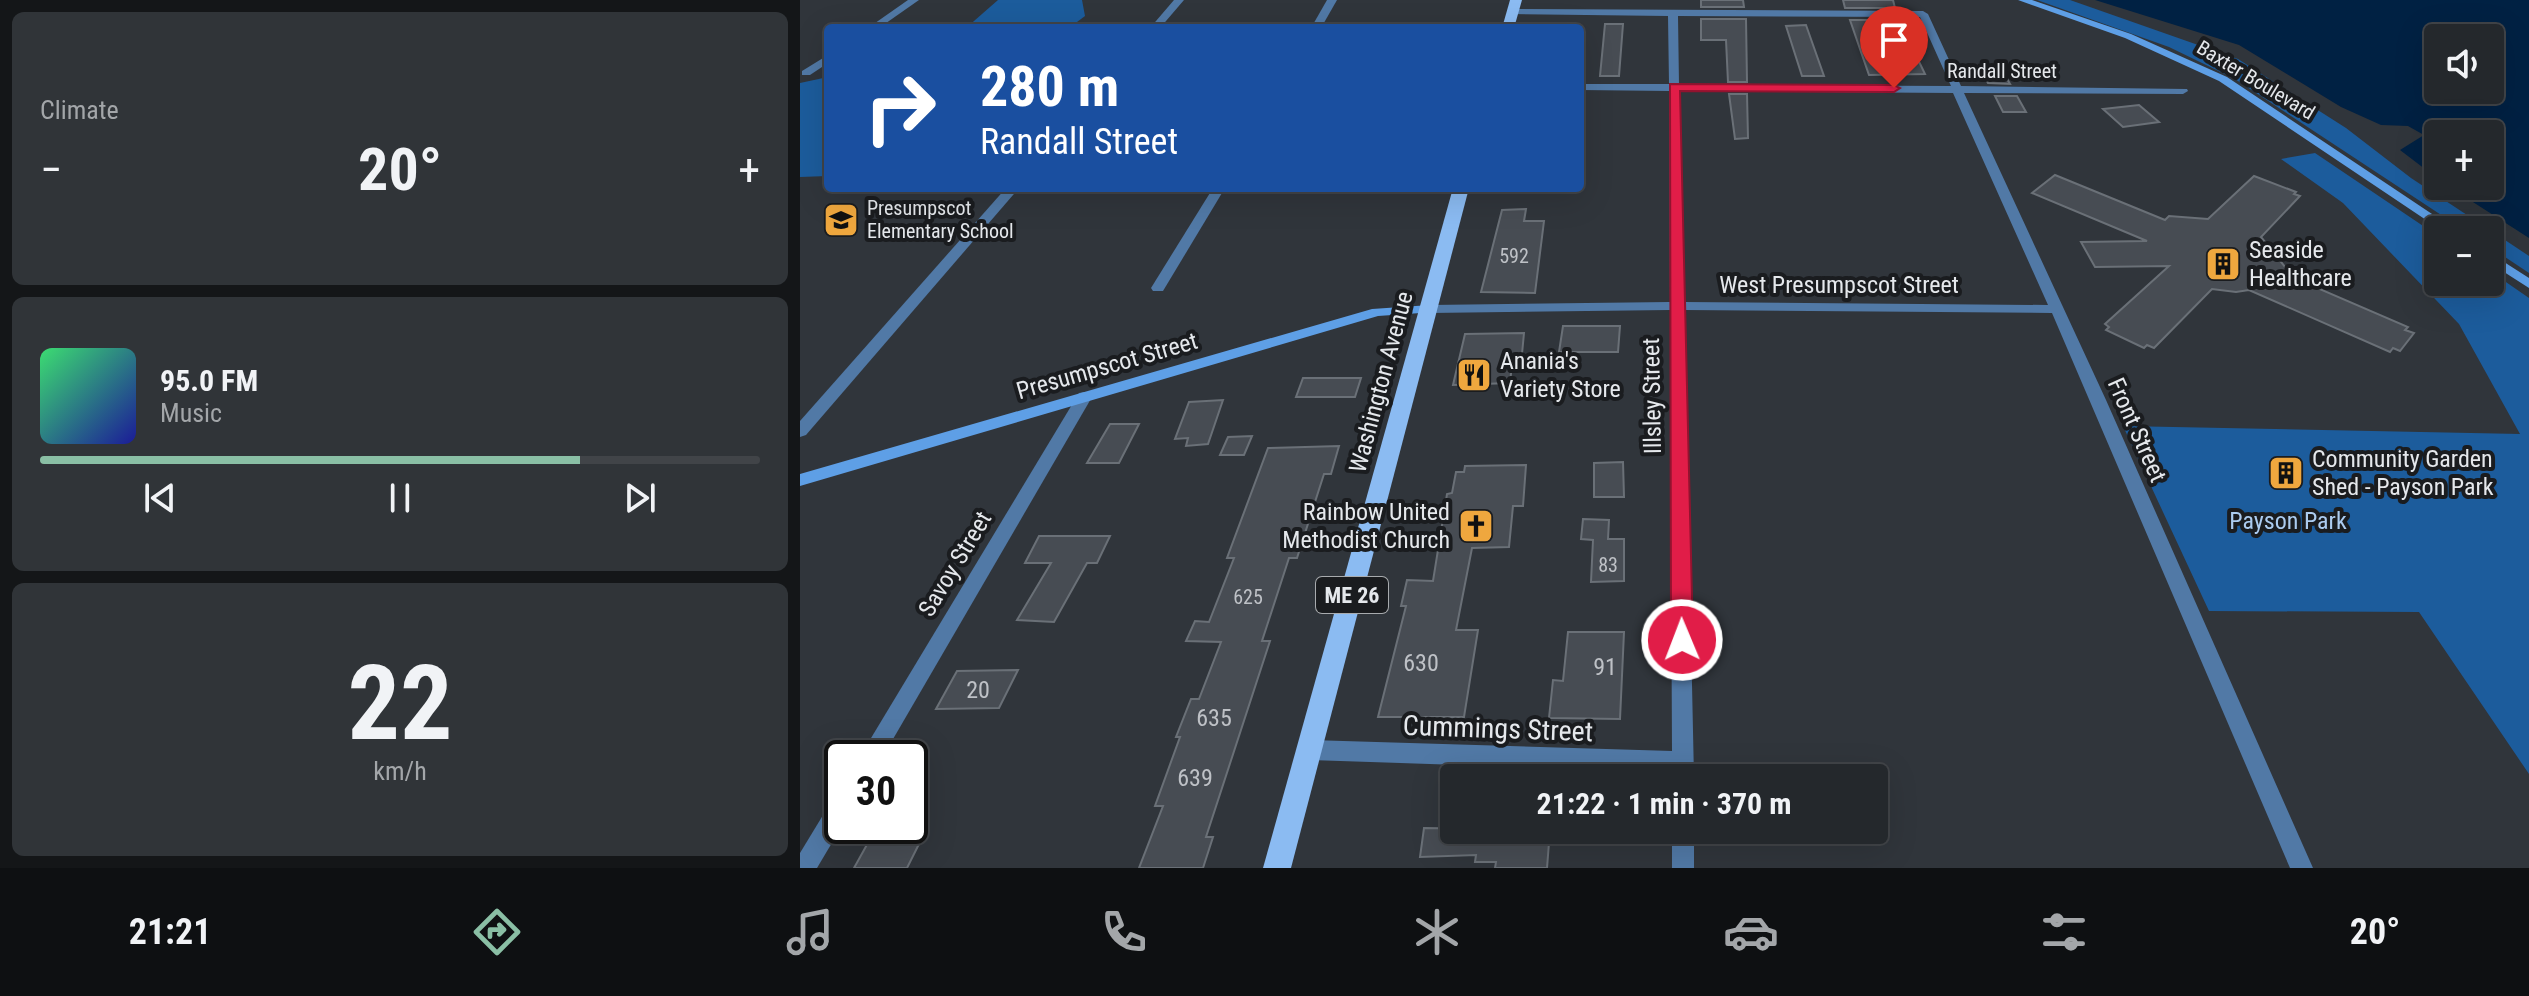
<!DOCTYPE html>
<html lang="en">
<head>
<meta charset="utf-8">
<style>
  :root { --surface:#24282c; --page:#303438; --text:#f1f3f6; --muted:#a3a6a9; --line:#414448; --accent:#8abfa5 }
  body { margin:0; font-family:"Roboto Condensed",sans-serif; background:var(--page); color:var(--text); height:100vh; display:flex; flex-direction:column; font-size:30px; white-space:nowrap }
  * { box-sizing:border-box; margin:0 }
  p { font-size:26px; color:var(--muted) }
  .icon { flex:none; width:44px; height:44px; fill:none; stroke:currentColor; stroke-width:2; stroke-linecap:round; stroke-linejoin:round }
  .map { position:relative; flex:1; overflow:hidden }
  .details { display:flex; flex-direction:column; gap:12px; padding:12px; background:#141618; width:800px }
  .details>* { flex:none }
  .hud { position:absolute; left:24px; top:24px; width:760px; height:168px; border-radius:8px; box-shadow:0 8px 32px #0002,0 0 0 2px var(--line); background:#1a4fa0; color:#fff; overflow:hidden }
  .fabs { position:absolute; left:1624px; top:24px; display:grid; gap:16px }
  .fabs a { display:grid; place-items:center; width:80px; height:80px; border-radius:8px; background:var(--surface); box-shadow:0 8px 32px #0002,0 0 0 2px var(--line); font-size:40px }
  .speed { position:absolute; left:24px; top:740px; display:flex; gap:16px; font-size:40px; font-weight:700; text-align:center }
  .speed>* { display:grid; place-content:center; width:104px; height:104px; border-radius:50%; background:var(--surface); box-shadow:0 8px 32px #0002,0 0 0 2px var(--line); line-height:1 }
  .speed .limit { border:4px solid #111; border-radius:12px; background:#fff; color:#111 }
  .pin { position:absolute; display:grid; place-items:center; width:68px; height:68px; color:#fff; margin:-82px -34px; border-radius:50% 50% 50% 0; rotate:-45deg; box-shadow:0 0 8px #0007 }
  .pin .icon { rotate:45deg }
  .me { position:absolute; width:88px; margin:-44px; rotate:359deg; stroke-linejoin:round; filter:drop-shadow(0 0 6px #0008) }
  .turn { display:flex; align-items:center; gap:28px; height:168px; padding:0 24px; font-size:36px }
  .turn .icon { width:104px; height:104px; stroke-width:2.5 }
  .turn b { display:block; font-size:56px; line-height:68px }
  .big { font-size:60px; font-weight:700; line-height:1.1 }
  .details .card { flex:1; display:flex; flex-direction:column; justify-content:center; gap:12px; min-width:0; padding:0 28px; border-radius:12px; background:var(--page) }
  .details .dial { align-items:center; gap:0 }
  .dial b { font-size:104px; line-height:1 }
  .song { display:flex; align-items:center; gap:24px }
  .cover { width:96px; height:96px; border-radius:12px; background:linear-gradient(135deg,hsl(140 70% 55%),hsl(240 70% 35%)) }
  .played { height:8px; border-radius:4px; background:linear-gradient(90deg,var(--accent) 75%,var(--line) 75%) }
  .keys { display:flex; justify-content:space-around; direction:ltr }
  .heat { display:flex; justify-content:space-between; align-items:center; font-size:44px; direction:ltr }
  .trip { position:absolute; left:640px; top:764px; width:448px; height:80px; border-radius:8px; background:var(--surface); box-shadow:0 8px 32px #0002,0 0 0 2px var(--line); font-weight:700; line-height:80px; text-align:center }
  .tabs { display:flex; height:128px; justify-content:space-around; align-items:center; background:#0e1012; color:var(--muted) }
  .tabs .icon { width:56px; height:56px }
  .tabs .selected { color:var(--accent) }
  .tabs b { font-size:36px; color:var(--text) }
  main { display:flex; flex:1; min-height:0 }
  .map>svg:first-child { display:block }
  .green { fill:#1c5c9c }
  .water { fill:#002143; fill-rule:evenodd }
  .building { fill:#474c53; stroke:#6a7077; stroke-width:2 }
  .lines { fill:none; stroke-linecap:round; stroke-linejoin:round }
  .street { fill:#5179a6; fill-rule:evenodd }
  .secondary { fill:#5e9fe6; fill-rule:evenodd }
  .primary { fill:#8bbbf2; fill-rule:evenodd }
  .route { fill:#e11d48; stroke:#92132f; stroke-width:2 }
  .labels { text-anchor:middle; stroke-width:8; stroke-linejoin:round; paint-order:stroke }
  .far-street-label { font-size:20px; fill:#e5e8ec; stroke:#1a1c1f }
  .far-poi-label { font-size:20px; fill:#e5e8ec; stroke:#1a1c1f; text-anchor:start }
  .number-label { font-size:20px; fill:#bec1c6 }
  .shield { fill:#1a1c1f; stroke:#a8abae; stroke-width:2 }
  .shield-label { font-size:22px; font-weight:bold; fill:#e5e8ec }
  .poi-label { font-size:24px; fill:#e5e8ec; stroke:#1a1c1f; text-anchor:start }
  .street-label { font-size:24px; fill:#e5e8ec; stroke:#1a1c1f }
  .park-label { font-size:24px; fill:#acccf0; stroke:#1a1c1f }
  .near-number-label { font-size:24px; fill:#bec1c6 }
  .near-street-label { font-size:28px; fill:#e5e8ec; stroke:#1a1c1f }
</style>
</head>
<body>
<main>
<section class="details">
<div class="card"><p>Climate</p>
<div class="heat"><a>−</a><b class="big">20°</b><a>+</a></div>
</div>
<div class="card">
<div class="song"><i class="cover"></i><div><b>95.0 FM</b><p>Music</p></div></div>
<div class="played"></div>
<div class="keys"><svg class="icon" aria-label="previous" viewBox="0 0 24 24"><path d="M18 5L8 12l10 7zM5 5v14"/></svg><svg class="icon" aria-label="pause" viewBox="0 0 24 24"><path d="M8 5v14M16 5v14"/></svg><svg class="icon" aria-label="next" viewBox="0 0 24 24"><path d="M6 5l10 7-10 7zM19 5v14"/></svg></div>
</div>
<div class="card dial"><b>22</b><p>km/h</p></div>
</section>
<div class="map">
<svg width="1729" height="868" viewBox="0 0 1729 868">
  <rect width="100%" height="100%" fill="#30353b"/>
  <!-- green -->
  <g class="green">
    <path d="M198,0H282L285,16L269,28H166Z"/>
    <path d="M1237,0H1270L1438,59L1546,128L1611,178L1714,246L1729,256V273L1690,247V230H1664L1435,79L1369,47Z"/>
    <path d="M28,77V176L0,177V83Z"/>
    <path d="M1515,153L1638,236V282H1690V271L1729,298V774L1619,612L1409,611L1323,426L1720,434L1659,324L1543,203L1481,159Z"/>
  </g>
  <!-- water -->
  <path class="water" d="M1295,0H1729V238L1648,186H1690V134H1638V179L1600,150L1624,135L1608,126L1581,125L1541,107L1439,45ZM1638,38H1690V90H1638Z"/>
  <!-- building -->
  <g class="building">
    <path d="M901,0H943L944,7H901Z"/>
    <path d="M1043,0H1093L1095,8H1045Z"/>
    <path d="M901,19H946L947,82H928L926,40H901Z"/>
    <path d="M1050,20H1099L1125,74L1069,75Z"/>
    <path d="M805,24H823L819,76H800Z"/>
    <path d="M1006,25L1024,76H1002L986,26Z"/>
    <path d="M1178,65H1199L1210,84L1188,83Z"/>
    <path d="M929,94H947L948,138L935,139Z"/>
    <path d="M1195,96H1217L1226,112H1203Z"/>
    <path d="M1339,105L1359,122L1323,127L1303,109Z"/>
    <path d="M1255,175L1365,220L1369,216L1408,219L1454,176L1496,192L1494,194L1500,196L1461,237L1494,278L1608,327L1605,330L1614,333L1600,351L1593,348L1590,352L1449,290L1436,292L1412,289L1354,348L1347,345L1344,348L1306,330L1309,327L1305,324L1369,266L1295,267L1281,242L1347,241L1232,193Z"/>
    <path d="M726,209L724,221H744L735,293L681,292L702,210Z"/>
    <path d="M763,326H820L818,352H759Z"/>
    <path d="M724,333L722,354H713L710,383L653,385L665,334Z"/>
    <path d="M503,378H561L555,397H496Z"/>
    <path d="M423,400L408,444L386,446L388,438L375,439L389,402Z"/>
    <path d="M310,424H339L319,463H287Z"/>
    <path d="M452,436L444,455H420L428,437Z"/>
    <path d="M539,446L531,474H524L497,558H489L462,641H470L406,837H413L403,868H339L363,806H355L380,737H376L391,699H399L421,642L386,641L395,621L409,622L434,558H427L468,448Z"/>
    <path d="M823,462L824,497H794V463Z"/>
    <path d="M726,465L723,506H713L709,547L672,548L656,630H678L664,717H578L606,606H601L607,580L633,581L647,494L652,493L656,472H664L665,466Z"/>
    <path d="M783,519L809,520L808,539H824V581L791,582L793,540L781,539Z"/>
    <path d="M239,536H310L297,563H287L254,622L217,620L251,563H225Z"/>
    <path d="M768,632H824L820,719L749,718L753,680L763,681Z"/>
    <path d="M218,670L199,708L136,709L157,671Z"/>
    <path d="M624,828L750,830L747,868H695L696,862H675L676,855L620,857Z"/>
    <path d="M121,840L107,868H54L69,841Z"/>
  </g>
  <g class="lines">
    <!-- street -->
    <g class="street">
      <path d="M108,0H119L79,28H68Z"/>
      <path d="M374,0H384L360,28H350Z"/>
      <path d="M527,0H537L521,28H511Z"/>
      <path d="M712,9L1123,11L1128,14L1161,86L1387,89L1388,91L1383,94L1164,93L1306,400L1513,868H1490L1252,313L884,310L894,778H872V772L510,760L503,757L499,750L503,743L510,740L872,751L870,310L630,313L623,309L630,305L870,302L869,91L780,90V84H869L868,16L709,14L707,12ZM878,16L1120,17L1151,86L879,85ZM879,91L1153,93L1248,305L884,302Z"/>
      <path d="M28,55V63L10,75H2V71Z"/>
      <path d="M206,188H219L6,435L0,437V421Z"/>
      <path d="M413,188H425L363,291H353L351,288Z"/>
      <path d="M284,392L292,397L82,758H59L279,393Z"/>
      <path d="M42,794V826L17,868H0V853L34,797Z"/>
      <rect x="872" y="830" width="22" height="38"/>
    </g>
    <!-- secondary -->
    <g class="secondary">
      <path d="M1218,0H1232L1331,34L1427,77L1656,230H1641L1419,81L1325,38Z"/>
      <path d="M1690,253L1729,278V288L1690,263Z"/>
      <path d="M630,305L635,306L637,309L635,312L578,316L0,486V474L572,309Z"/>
    </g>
    <!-- primary -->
    <g class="primary">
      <path d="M710,0H722L714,28H702Z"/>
      <path d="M653,188H669L491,868H463Z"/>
    </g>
  </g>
  <!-- route -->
  <path class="route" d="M870,84L1094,85L1100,88L1094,92L880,91L893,640L889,647H874L871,640Z"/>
  <!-- icons -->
  <defs>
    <g id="school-square" transform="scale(1.8)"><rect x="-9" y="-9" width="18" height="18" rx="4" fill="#efa73e" stroke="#1a1c1f"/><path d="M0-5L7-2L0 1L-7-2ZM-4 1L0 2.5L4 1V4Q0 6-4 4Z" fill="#111"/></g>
    <g id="building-square" transform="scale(1.8)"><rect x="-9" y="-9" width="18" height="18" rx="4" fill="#efa73e" stroke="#1a1c1f"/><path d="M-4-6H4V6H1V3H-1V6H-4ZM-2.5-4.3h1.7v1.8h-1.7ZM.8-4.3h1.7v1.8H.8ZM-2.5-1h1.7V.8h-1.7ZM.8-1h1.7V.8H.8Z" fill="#111"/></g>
    <g id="restaurant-square" transform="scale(1.8)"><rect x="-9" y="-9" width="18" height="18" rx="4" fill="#efa73e" stroke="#1a1c1f"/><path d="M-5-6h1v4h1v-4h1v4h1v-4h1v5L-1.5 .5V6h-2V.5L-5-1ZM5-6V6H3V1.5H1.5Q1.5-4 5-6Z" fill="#111"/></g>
    <g id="church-square" transform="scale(1.8)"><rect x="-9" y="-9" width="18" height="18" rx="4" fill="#efa73e" stroke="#1a1c1f"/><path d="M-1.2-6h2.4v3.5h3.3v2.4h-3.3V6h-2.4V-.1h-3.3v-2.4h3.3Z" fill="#111"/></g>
  </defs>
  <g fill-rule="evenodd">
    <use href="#school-square" x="41" y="220"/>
    <use href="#building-square" x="1423" y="264"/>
    <use href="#restaurant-square" x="674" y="375"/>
    <use href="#building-square" x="1486" y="473"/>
    <use href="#church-square" x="676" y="526"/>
  </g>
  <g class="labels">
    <!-- far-street labels -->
    <g class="far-street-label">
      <text x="1202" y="78">Randall Street</text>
      <text transform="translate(1456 80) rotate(31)" y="7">Baxter Boulevard</text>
    </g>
    <!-- far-poi labels -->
    <g class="far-poi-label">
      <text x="67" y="215">Presumpscot<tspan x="67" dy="23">Elementary School</tspan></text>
    </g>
    <!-- number labels -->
    <g class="number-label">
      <text x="714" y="263">592</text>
      <text x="808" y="572">83</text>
      <text x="448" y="604">625</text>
    </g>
    <!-- shield labels -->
    <rect class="shield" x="516" y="577" width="72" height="36" rx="6"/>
    <g class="shield-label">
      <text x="552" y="603">ME 26</text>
    </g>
    <!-- poi labels -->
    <g class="poi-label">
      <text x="1449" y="258">Seaside<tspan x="1449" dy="28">Healthcare</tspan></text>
      <text x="700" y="369">Anania's<tspan x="700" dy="28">Variety Store</tspan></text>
      <text x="1512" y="467">Community Garden<tspan x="1512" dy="28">Shed - Payson Park</tspan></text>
      <text x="650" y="520" text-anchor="end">Rainbow United<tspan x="650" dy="28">Methodist Church</tspan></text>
    </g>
    <!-- street labels -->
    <g class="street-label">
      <text x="1039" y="293">West Presumpscot Street</text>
      <text transform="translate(307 366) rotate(-16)" y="8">Presumpscot Street</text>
      <text transform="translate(581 382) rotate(-75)" y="8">Washington Avenue</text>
      <text transform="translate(852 396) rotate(-91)" y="8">Illsley Street</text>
      <text transform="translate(1337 430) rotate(66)" y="8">Front Street</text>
      <text transform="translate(155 564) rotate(-59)" y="8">Savoy Street</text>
    </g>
    <!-- park labels -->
    <g class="park-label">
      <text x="1488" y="529">Payson Park</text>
    </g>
    <!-- near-number labels -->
    <g class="near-number-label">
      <text x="621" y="671">630</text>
      <text x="805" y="675">91</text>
      <text x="178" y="698">20</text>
      <text x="414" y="726">635</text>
      <text x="395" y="786">639</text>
    </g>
    <!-- near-street labels -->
    <g class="near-street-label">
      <text transform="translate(698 728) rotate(2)" y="10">Cummings Street</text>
    </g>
  </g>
</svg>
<div class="fabs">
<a><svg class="icon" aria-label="sound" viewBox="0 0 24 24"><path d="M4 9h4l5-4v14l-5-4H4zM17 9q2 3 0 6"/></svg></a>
<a>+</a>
<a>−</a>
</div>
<div class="speed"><div class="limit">30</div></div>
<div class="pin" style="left:1094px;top:88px;background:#d93025"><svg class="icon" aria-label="arrive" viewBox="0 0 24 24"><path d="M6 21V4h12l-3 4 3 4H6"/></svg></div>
<svg class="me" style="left:882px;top:640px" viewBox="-20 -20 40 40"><circle r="17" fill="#e11d48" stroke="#fff" stroke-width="3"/><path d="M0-11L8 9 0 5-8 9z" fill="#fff"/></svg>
<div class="trip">21:22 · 1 min · 370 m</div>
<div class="hud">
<div class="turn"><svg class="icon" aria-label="right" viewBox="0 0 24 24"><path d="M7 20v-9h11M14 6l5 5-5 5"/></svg><div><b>280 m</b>Randall Street</div></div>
</div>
</div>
</main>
<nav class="tabs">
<b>21:21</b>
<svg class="icon selected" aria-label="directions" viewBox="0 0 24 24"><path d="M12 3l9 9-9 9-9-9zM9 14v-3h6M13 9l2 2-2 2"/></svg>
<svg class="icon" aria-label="music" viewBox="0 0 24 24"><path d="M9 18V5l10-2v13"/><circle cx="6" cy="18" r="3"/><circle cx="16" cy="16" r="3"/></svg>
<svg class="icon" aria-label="phone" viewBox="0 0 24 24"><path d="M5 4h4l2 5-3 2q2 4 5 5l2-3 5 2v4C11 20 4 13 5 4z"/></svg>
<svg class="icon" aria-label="climate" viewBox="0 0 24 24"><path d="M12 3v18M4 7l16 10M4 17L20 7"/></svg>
<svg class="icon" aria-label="car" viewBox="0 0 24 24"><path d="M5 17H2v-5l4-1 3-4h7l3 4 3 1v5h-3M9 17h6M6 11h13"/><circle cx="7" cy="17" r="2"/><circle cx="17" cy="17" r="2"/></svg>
<svg class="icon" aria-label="filters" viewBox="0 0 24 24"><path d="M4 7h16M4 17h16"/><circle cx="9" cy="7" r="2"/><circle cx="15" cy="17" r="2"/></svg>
<b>20°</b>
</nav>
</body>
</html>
